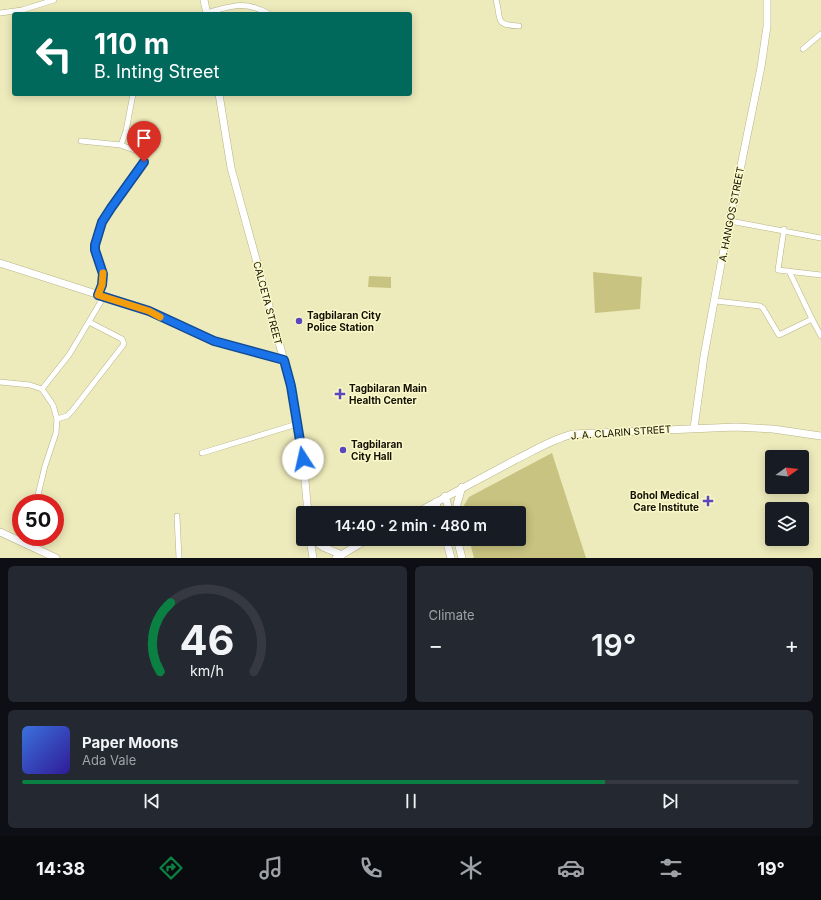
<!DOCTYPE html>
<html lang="en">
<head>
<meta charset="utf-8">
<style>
  :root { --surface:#171b24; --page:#242831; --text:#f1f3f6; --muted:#9ea1a6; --line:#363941; --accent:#0b8043 }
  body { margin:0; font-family:Inter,sans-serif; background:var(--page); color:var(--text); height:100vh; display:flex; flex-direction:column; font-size:15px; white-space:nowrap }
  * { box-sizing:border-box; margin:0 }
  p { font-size:13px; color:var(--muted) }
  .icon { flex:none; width:22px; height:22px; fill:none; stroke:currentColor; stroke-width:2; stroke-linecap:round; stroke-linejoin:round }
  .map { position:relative; height:558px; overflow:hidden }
  .sheet { display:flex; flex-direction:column; gap:8px; padding:8px; background:#0d0f14; flex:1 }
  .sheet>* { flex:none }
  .guide { position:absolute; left:12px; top:12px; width:400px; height:84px; border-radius:4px; box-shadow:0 2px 10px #0003; background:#00695c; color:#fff; overflow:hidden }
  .needle { width:26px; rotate:75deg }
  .buttons { position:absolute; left:765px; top:450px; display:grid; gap:8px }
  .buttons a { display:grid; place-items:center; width:44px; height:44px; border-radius:4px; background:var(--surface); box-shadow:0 2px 10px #0003; font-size:20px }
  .speed { position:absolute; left:12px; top:494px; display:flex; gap:8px; font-size:20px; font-weight:700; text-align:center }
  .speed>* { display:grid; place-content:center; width:52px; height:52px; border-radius:50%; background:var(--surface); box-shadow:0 2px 10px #0003; line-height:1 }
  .speed .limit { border:6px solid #d22; background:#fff; color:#111 }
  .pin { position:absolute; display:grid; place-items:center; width:34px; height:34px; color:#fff; margin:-41px -17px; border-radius:50% 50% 50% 0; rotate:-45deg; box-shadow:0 0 4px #0007 }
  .pin .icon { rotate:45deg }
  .me { position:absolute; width:44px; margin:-22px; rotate:350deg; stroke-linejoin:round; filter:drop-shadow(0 0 3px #0008) }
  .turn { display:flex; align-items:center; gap:14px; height:84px; padding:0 16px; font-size:18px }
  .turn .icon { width:52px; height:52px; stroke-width:2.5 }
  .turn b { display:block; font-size:28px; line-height:34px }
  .big { font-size:30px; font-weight:600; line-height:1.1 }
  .sheet .card { flex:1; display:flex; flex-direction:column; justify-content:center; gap:6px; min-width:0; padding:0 14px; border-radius:6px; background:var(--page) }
  .sheet .dial { align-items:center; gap:0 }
  .dial svg { height:104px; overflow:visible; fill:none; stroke:var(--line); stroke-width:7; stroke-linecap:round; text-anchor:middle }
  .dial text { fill:var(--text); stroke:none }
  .song { display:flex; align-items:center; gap:12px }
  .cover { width:48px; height:48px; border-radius:6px; background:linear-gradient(135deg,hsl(220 70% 55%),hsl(250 70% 35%)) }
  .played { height:4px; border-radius:2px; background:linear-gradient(90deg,var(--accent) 75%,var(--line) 75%) }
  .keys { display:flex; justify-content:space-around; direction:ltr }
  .heat { display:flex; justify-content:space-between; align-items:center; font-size:22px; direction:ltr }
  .sheet .tiles { flex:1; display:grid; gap:8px; grid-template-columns:1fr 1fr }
  .card:last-child { grid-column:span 2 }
  .trip { position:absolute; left:296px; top:506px; width:230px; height:40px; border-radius:4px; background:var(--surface); box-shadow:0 2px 10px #0003; font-weight:600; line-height:40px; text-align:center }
  .menu { display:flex; height:64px; justify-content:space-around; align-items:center; background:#090b0e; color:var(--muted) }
  .menu .icon { width:28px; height:28px }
  .menu .on { color:var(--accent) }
  .menu b { font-size:18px; color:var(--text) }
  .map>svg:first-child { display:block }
  .green { fill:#c8c380 }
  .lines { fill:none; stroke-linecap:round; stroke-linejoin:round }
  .street-casing { stroke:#b7b487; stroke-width:6 }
  .secondary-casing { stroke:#b7b487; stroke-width:8 }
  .street { stroke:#fff; stroke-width:5 }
  .secondary { stroke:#fff; stroke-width:7 }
  .route-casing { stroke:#114b97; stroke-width:10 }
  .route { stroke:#1a73e8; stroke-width:7 }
  .slow { stroke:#f59e0b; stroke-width:7 }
  .poi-dot { fill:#5a47bf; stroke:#faf7c8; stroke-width:1.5 }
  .labels { text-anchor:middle; stroke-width:3; stroke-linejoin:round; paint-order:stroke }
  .street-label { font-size:10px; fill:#121002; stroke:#faf7c8 }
  .poi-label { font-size:10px; font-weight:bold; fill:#121002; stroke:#faf7c8; text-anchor:start }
</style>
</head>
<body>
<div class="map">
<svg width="821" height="558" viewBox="0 0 821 558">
  <rect width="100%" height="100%" fill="#edeabb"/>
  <!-- green -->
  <g class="green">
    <path d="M593,272L642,277L640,309L595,313Z"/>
    <path d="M369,276L391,277V288L368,287Z"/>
    <path d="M552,453L586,558H474L469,539H519V513H463V507L469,497Z"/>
  </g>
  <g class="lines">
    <!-- street casing -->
    <g class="street-casing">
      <g id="street">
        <path d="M496,0C502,19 493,25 519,26"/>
        <path d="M0,13L22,10L54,0"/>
        <path d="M206,13C232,6 245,0 269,14"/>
        <path d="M803,49L821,34"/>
        <path d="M81,141L121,145"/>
        <path d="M730,221L821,238"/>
        <path d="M784,229L778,270L821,275"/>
        <path d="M789,271L812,319"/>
        <path d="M98,295C109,267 96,270 95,248C95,245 101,226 102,222C111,200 138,180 146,159C142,150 129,149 121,145L126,131L133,94"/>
        <path d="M716,301L760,306L763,308L779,335L812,319L821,336"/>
        <path d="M0,382L30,385L42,389L53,405L57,419L56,433L45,466L36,503"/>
        <path d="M42,389L69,355L103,298"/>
        <path d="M57,419L67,416L72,411L124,344L122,339L89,322"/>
        <path d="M202,453L297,424"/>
        <path d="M177,516L179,558"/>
      </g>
    </g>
    <!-- secondary casing -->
    <g class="secondary-casing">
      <g id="secondary">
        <path d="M204,0L207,14"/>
        <path d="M219,94L231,168L291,386L303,459L308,513"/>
        <path d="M0,263L149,311L214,341L284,360"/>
        <path d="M694,428L704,356L721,264L761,67L767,26V0"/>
        <path d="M445,496L450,513"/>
        <path d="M436,502L438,513"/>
        <path d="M416,513C450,495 483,477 517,459C535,450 553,439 573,434L736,427L773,429L821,436"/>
        <path d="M457,513V504L462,487"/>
        <path d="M0,532L56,558"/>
        <path d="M310,539L313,558"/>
        <path d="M312,539L323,547L342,555"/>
        <path d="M446,539L451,558"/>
        <path d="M457,539L462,558"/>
        <path d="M336,558L368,539"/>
      </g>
    </g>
    <!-- street -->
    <use href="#street" class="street"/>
    <!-- secondary -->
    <use href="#secondary" class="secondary"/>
  </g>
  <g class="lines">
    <!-- route casing -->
    <g class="route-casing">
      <path id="route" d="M144,162L111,208L102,222L95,245V250L103,274L102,285L98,295L149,311L214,341L284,360L291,386L303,459"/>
    </g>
    <!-- route -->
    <use href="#route" class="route"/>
    <!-- slow -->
    <path class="slow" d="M103,273L102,285L98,295L149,311L160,317"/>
  </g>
  <!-- markers -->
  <g class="poi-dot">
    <circle cx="299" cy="321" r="4"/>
    <path d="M338 388h4v4h4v4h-4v4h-4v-4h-4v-4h4z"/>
    <circle cx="343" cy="450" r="4"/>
    <path d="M706 495h4v4h4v4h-4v4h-4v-4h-4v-4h4z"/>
  </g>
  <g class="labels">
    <!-- street labels -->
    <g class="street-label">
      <text transform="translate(731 214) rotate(-79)" y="4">A. HANGOS STREET</text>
      <text transform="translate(268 303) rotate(75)" y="4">CALCETA STREET</text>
      <text transform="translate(621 432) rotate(-4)" y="4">J. A. CLARIN STREET</text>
    </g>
    <!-- poi labels -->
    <g class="poi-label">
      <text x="307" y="319">Tagbilaran City<tspan x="307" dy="12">Police Station</tspan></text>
      <text x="349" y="392">Tagbilaran Main<tspan x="349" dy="12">Health Center</tspan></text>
      <text x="351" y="448">Tagbilaran<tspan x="351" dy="12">City Hall</tspan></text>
      <text x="699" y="499" text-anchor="end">Bohol Medical<tspan x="699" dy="12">Care Institute</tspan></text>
    </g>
  </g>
</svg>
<div class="buttons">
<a><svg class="needle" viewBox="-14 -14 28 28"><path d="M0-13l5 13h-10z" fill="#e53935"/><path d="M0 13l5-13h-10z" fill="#9ea1a6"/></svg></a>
<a><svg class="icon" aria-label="layers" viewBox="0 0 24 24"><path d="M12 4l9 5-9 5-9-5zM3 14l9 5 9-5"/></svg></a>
</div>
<div class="speed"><div class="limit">50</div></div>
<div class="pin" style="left:144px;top:162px;background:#d93025"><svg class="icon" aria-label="arrive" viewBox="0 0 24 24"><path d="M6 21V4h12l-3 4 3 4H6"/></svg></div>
<svg class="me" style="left:303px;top:459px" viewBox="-20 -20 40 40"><circle r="19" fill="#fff"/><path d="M0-13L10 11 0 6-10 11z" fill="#1a73e8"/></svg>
<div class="trip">14:40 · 2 min · 480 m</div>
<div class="guide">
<div class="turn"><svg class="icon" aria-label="left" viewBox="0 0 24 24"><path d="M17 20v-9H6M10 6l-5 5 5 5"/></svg><div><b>110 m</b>B. Inting Street</div></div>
</div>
</div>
<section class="sheet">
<div class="tiles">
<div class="card dial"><svg viewBox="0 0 100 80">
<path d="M14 69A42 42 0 1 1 86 69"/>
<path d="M14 69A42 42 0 0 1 22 16" stroke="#0b8043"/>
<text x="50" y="56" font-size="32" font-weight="700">46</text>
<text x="50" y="72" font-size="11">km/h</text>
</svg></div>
<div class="card"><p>Climate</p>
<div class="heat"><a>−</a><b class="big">19°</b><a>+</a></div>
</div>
<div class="card">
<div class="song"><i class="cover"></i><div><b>Paper Moons</b><p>Ada Vale</p></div></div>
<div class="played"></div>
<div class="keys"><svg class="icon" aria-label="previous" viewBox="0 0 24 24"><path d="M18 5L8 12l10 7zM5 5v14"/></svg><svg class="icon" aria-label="pause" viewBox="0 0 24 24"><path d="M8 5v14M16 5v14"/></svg><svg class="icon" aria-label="next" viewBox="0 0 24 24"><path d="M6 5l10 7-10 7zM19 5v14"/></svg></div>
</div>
</div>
</section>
<nav class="menu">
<b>14:38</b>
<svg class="icon on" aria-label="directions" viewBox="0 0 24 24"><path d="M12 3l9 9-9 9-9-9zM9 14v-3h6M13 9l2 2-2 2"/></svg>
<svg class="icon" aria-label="music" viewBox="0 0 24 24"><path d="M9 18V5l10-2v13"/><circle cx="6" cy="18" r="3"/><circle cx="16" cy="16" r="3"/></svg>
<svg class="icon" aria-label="phone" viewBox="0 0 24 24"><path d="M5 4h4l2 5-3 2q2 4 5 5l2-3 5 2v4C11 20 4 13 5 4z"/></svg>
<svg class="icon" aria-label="climate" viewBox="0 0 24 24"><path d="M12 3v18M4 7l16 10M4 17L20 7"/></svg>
<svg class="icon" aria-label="car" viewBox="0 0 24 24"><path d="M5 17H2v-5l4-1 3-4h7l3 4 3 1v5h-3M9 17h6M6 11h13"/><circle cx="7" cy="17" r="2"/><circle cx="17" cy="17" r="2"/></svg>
<svg class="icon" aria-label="filters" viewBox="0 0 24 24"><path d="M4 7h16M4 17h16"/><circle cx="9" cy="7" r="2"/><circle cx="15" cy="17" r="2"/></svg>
<b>19°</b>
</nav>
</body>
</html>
